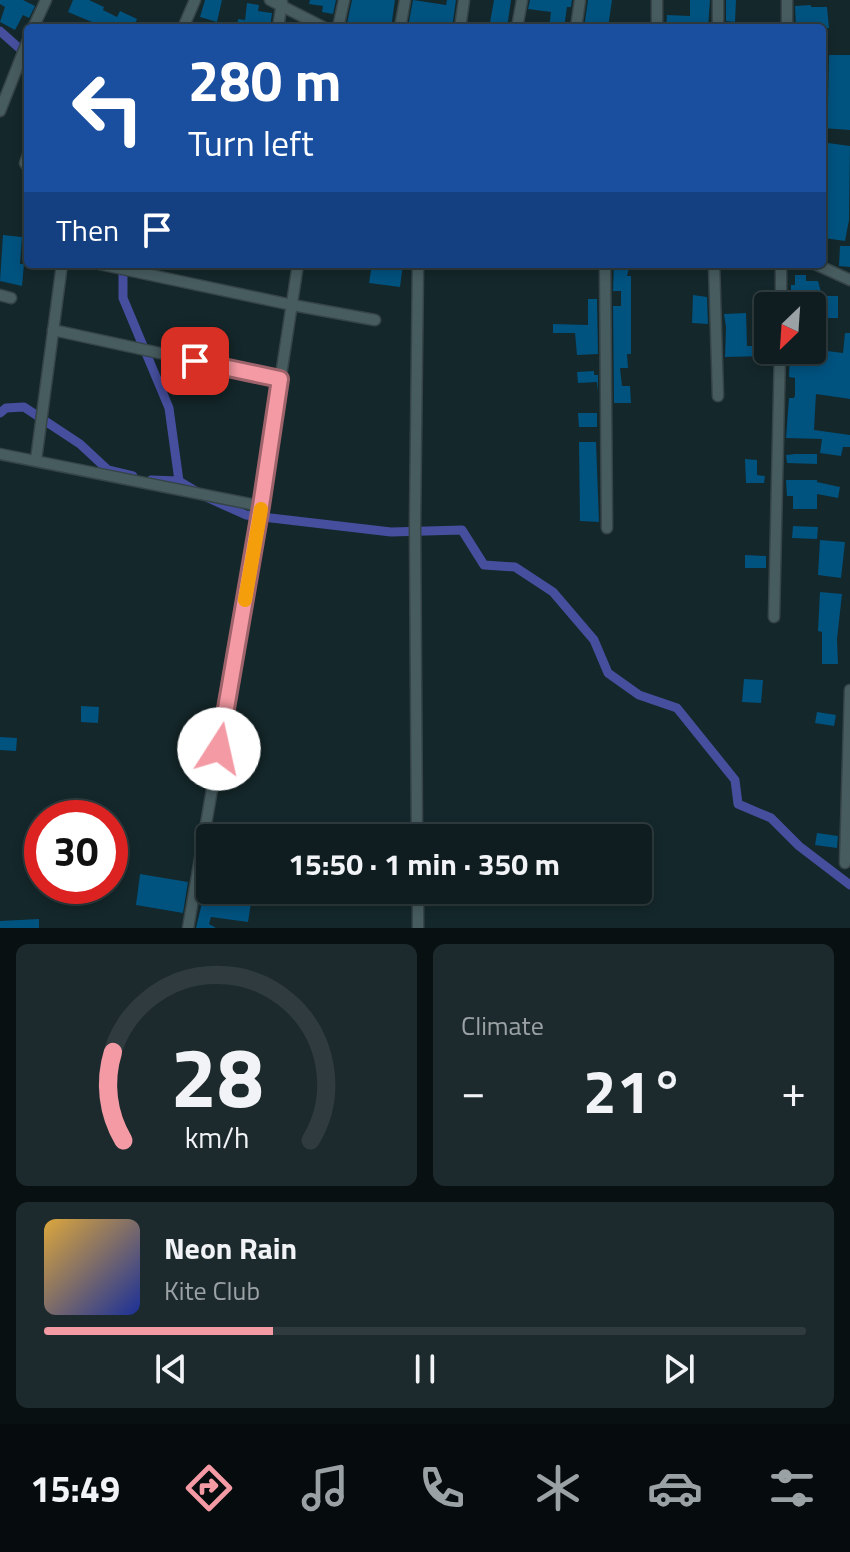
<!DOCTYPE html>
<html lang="en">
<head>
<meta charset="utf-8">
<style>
  :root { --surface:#0f1d20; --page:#1d2a2d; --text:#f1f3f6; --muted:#9ba2a5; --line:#2f3b3e; --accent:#f49aa4 }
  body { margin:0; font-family:"Titillium Web",sans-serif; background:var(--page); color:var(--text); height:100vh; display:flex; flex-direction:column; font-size:30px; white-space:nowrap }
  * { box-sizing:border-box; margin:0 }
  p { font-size:26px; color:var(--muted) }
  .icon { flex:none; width:44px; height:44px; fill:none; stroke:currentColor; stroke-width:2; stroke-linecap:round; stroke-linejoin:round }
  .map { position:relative; height:928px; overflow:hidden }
  .sheet { display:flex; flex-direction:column; gap:16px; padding:16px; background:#081012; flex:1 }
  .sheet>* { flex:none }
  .hud { position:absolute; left:24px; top:24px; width:802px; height:244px; border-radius:8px; box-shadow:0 4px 12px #0003,0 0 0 2px var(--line); background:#1a4fa0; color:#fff; overflow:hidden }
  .needle { width:52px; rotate:205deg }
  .controls { position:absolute; left:754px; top:292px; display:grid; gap:16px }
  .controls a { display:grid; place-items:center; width:72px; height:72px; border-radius:8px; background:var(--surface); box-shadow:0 4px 12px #0003,0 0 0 2px var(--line); font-size:40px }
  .speed { position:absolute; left:24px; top:800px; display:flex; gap:16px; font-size:40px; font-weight:700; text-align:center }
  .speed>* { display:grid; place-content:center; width:104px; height:104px; border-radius:50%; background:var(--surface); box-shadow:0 4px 12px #0003,0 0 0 2px var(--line); line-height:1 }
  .speed .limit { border:12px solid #d22; background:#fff; color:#111 }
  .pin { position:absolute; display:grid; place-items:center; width:68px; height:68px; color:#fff; margin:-34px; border-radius:16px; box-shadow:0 4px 12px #0006 }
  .me { position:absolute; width:88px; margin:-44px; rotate:10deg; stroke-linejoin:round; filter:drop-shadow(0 0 6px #0008) }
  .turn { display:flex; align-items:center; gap:28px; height:168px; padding:0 32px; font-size:36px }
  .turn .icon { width:104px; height:104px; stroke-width:2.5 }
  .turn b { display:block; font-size:56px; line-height:68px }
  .then { display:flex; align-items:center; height:76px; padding:0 32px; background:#0003; gap:16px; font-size:30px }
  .big { font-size:60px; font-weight:700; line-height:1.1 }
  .sheet .tile { flex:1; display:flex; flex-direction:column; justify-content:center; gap:12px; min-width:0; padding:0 28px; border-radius:12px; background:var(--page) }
  .sheet .dial { align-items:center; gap:0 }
  .dial svg { height:208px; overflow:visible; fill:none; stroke:var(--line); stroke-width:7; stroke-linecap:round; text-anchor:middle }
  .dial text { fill:var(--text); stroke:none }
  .song { display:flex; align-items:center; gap:24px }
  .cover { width:96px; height:96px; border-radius:12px; background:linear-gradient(135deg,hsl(40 70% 55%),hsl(230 70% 35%)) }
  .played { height:8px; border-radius:4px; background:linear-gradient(90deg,var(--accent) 30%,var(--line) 30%) }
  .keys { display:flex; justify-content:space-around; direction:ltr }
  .heat { display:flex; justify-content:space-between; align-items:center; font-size:44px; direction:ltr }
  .sheet .tiles { flex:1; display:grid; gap:16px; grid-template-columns:1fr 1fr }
  .tile:last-child { grid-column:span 2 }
  .trip { position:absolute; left:196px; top:824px; width:456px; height:80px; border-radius:8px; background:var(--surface); box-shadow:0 4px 12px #0003,0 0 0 2px var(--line); font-weight:700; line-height:80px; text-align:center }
  .menu { display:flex; height:128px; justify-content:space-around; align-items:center; background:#060c0d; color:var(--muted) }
  .menu .icon { width:56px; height:56px }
  .menu .current { color:var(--accent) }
  .menu b { font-size:36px; color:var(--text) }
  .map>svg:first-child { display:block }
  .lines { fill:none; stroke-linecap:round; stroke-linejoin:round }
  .canal { stroke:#454f9e; stroke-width:9 }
  .building { fill:#00527f }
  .minor-casing { stroke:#364447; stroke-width:13 }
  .minor { stroke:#475c5f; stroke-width:10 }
  .route-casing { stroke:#9f646b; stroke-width:20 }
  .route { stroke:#f49aa4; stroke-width:14 }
  .slow { stroke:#f59e0b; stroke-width:14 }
</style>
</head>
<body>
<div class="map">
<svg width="850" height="928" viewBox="0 0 850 928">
  <rect width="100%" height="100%" fill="#14272a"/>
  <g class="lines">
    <!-- canal -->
    <g class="canal">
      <path d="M0,31L28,56"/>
      <path d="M123,264V298L169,408L179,481"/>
      <path d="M0,413L6,408L24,407L80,444L108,470L133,476"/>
      <path d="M151,480L179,481L206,497L246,515L391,532L462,530L484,565L515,567L553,592L594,640L608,673L639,695L677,708L735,780L738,804L771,818L799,846L850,885"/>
    </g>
  </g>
  <!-- building -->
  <g class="building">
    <path d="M0,0H23L35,6L29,18L23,15L15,30L0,22L5,7L0,4Z"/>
    <path d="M73,0H89L104,7L103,10L117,17L120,11L137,19L133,28H98L99,25L68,12Z"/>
    <path d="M205,0H222L217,22L200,17Z"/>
    <path d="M310,0H336L333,14L322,12L323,6L309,4Z"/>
    <path d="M352,0H395L391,28H346Z"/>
    <path d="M413,0L446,5L447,0H456L452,28L408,27Z"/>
    <path d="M494,0H511L507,28H489Z"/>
    <path d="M530,0H572L571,7H567L564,28H549L551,12L528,9Z"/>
    <path d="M588,0H612L608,28H584Z"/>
    <path d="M690,0H710L708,28H666L667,15L690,16Z"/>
    <path d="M726,0H736L735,22L726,21Z"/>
    <path d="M247,3L259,5L258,11L272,13L270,28H237L238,19L245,20Z"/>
    <path d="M811,5V7H827L829,28H796L795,6Z"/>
    <path d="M829,55H850V130L822,128V100L828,101Z"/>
    <path d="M828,143L850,146L849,220L845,241L824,238L826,225H823L828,182H822V173H827Z"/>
    <path d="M3,235L22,237L20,264H24L22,286L0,281Z"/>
    <path d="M840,246H850V267L839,266Z"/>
    <path d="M372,264H403L400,287L369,283Z"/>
    <path d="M614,264H630L627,276H631V354H627L628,368H620L622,386H630L631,403H614L613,306H621V291H613Z"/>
    <path d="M795,275H806V281H818L822,296H838V318H820L819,350L843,353L845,333H850V399L816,394L815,411L814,430L850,435V447H843L841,456L820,453L822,439L786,438L789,398H794L795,395V378L789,377L790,350H812V306L791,304V285H795Z"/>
    <path d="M693,295L707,297L708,324L692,323Z"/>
    <path d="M588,299H597L598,354L577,355L575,333H553V324L588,325Z"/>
    <path d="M746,313L747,346H768V356L725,357L726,327L724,314Z"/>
    <path d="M594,371V375H598V392L597,382L578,383L577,372Z"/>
    <path d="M578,413H597V427H579Z"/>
    <path d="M579,442H596L599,522L580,521Z"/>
    <path d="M795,454H817V464L787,463L786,455Z"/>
    <path d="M745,459L757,460V475L765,476L764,483H746Z"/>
    <path d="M786,480H817V482L840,487L838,498L817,494V509H793V496H787Z"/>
    <path d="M793,526L818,527L817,539L792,538Z"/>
    <path d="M820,540L845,542L841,578L818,575Z"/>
    <path d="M745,555L766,556V568H745Z"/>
    <path d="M820,592L842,594L837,639L838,664H822V632L818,631Z"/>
    <path d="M744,679L763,680L761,703L742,702Z"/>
    <path d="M81,706L99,707L98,723L81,722Z"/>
    <path d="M817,712L836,715L834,726L815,723Z"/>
    <path d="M0,737L17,738L16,751L0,750Z"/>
    <path d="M817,833L838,836L837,848L815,845Z"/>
    <path d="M140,874L188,882L183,913L136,905Z"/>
    <path d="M205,890H220L218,898L251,903L248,922L211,917L209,924L216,928H196Z"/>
    <path d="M39,919V928H0V921Z"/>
  </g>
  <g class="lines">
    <!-- minor casing -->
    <g class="minor-casing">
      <g id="minor">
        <path d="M270,0L325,28"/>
        <path d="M657,0V28"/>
        <path d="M33,28L46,0"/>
        <path d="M183,28L195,0"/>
        <path d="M278,28L282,2"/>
        <path d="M338,28L344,0"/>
        <path d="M400,28L405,0"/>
        <path d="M460,28L464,0"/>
        <path d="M517,28L522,0"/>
        <path d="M576,28L580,0"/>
        <path d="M718,28V0"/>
        <path d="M787,28V0"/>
        <path d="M0,111L28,40"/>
        <path d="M28,155L25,163L28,167"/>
        <path d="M99,264L292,305L375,320"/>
        <path d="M605,264L607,528"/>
        <path d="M714,264L718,396"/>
        <path d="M815,264L850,280"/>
        <path d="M0,295L11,298"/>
        <path d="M781,306V264"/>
        <path d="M53,330L280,379"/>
        <path d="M0,454L261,506"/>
        <path d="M36,460L62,264"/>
        <path d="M774,617L780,350"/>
        <path d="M417,838L415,524L418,264"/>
        <path d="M845,863L850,690"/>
        <path d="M418,890V928"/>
        <path d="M188,928L261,506L298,264"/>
      </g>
    </g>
    <!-- minor -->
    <use href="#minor" class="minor"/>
  </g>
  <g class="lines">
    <!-- route casing -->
    <g class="route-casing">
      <path id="route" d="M195,361L280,379L261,506L219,749"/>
    </g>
    <!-- route -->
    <use href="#route" class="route"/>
    <!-- slow -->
    <path class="slow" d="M245,600L261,509"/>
  </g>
</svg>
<div class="controls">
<a><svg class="needle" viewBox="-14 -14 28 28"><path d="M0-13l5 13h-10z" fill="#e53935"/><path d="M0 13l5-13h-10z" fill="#9ba2a5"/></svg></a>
</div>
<div class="speed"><div class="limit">30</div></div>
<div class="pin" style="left:195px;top:361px;background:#d93025"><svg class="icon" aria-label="arrive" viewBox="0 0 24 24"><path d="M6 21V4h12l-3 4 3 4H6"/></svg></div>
<svg class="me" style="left:219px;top:749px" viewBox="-20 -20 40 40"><circle r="19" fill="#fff"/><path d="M0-13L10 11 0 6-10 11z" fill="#f49aa4"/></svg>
<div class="trip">15:50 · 1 min · 350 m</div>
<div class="hud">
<div class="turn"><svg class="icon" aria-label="left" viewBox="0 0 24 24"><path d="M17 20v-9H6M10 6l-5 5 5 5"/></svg><div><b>280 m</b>Turn left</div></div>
<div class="then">Then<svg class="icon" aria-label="arrive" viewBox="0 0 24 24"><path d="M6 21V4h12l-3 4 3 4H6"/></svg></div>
</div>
</div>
<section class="sheet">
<div class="tiles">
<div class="tile dial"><svg viewBox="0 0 100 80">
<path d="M14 69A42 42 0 1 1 86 69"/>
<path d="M14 69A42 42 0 0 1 10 35" stroke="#f49aa4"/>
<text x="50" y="56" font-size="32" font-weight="700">28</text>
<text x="50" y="72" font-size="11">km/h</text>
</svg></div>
<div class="tile"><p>Climate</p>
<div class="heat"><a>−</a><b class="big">21°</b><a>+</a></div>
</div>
<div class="tile">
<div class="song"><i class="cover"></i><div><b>Neon Rain</b><p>Kite Club</p></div></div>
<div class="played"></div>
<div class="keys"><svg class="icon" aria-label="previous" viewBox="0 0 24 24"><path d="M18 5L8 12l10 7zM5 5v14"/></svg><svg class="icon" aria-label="pause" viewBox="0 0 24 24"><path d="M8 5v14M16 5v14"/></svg><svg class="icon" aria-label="next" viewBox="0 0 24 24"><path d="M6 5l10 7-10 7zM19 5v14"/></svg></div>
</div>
</div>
</section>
<nav class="menu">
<b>15:49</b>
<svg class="icon current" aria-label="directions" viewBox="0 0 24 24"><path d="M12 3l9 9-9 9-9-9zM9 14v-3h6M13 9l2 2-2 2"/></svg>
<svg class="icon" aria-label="music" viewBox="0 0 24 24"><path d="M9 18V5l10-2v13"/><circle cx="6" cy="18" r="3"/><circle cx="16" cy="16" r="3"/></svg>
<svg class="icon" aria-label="phone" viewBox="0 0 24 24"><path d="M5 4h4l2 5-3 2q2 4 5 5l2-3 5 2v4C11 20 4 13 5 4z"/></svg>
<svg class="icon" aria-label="climate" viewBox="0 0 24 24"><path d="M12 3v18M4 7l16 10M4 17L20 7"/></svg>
<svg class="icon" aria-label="car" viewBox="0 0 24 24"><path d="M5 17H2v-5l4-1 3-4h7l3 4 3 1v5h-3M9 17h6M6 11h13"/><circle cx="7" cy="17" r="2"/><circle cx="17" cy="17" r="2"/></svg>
<svg class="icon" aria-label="filters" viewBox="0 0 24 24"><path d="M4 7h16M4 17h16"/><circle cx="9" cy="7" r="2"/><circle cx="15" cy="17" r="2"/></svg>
</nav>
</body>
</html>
